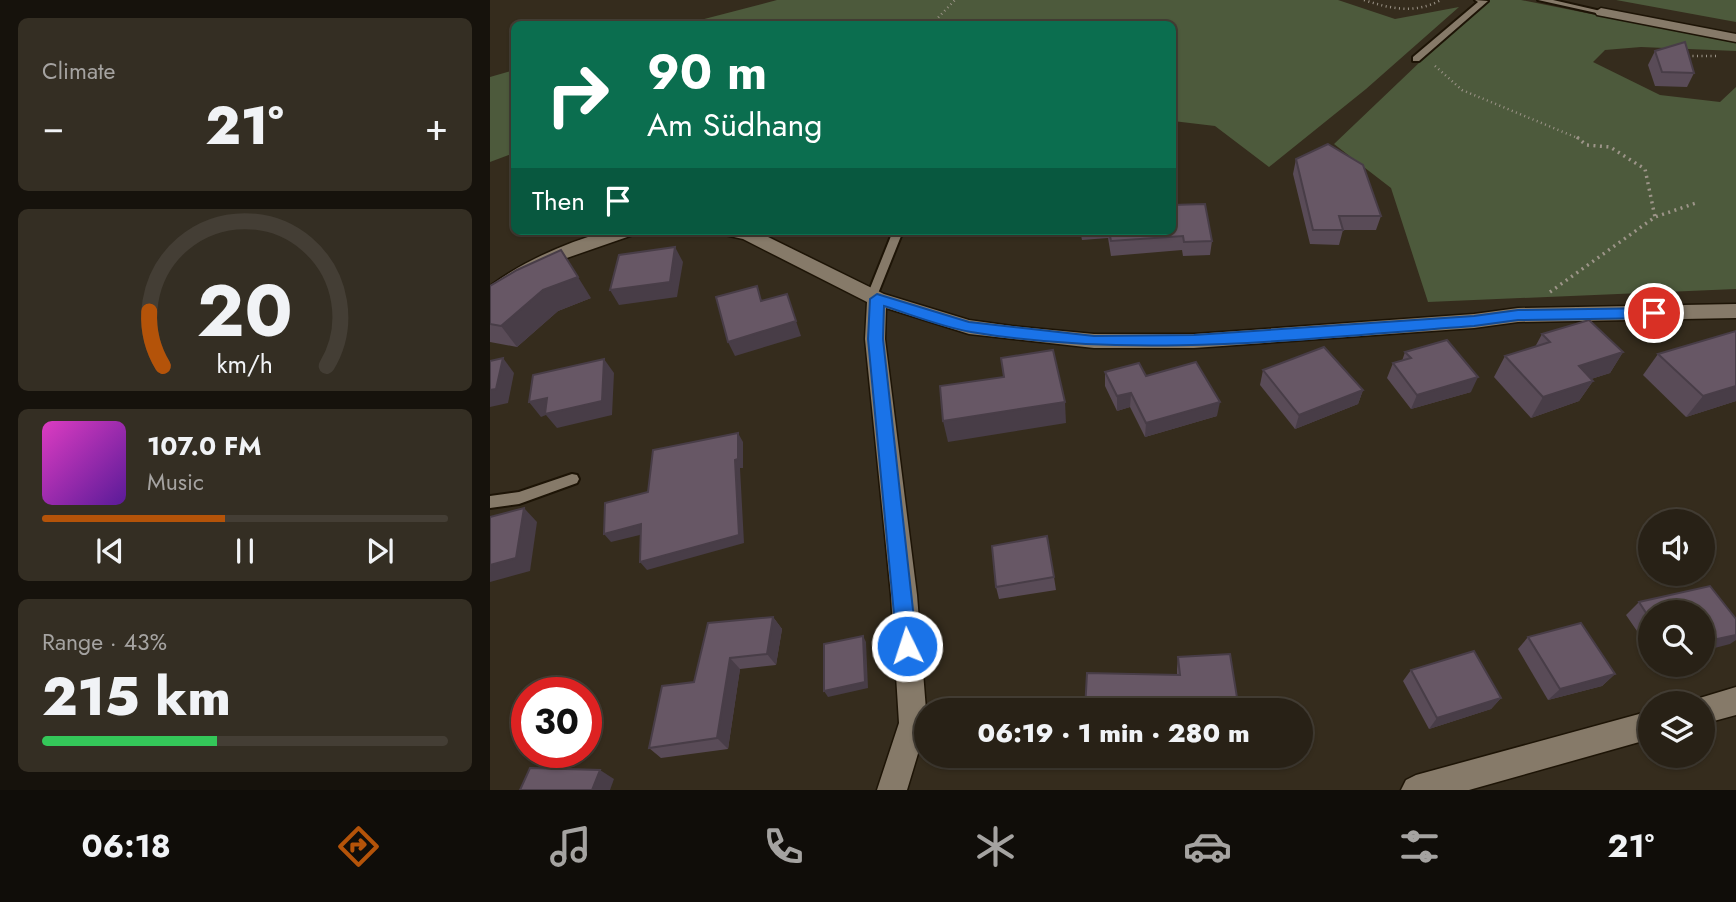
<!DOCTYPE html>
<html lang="en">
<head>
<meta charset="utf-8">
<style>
  :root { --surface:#282116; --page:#342e23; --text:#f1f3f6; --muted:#a5a3a1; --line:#443e35; --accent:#b45309 }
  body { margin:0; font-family:Jost,sans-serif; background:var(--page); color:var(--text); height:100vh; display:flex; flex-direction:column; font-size:26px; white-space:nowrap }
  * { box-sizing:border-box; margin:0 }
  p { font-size:23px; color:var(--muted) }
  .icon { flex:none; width:38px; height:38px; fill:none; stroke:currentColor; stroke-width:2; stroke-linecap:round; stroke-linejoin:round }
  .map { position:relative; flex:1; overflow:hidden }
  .details { display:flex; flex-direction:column; gap:18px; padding:18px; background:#16120c; width:490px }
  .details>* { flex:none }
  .guide { position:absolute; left:21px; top:21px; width:665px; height:214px; border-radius:10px; box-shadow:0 2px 5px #0004,0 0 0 2px var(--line); background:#0b6e4f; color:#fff; overflow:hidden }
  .fabs { position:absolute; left:1148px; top:509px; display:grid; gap:14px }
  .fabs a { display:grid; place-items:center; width:77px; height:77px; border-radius:50%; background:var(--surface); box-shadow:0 2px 5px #0004,0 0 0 2px var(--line); font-size:35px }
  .speed { position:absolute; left:21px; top:677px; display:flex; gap:14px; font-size:35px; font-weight:700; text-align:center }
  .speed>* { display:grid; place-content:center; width:91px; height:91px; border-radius:50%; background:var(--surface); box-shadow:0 2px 5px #0004,0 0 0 2px var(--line); line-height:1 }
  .speed .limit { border:10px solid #d22; background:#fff; color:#111 }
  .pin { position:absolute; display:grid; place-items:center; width:60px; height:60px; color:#fff; margin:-30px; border:4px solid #fff; border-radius:50%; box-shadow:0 2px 7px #0007 }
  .me { position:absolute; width:77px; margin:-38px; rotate:356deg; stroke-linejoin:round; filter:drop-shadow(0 0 5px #0008) }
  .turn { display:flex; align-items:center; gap:24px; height:147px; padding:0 21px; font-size:32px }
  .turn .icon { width:91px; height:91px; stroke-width:2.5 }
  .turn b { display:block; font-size:49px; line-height:60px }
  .then { display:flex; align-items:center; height:66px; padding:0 21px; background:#0003; gap:14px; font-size:26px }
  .big { font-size:52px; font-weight:800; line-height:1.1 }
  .details .card { flex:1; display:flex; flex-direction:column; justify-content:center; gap:10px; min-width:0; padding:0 24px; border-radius:10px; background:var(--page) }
  .details .dial { align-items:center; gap:0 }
  .dial svg { height:182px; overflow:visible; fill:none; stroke:var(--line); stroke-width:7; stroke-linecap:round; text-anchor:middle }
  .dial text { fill:var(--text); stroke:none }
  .song { display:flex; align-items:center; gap:21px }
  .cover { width:84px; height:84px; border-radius:10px; background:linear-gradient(135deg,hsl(310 70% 55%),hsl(270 70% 35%)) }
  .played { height:7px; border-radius:4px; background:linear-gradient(90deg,var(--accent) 45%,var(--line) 45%) }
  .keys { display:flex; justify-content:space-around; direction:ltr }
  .heat { display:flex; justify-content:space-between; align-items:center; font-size:38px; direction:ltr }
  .charge { height:10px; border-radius:5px; background:linear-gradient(90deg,#34c759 43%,var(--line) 0) }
  .trip { position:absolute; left:424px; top:698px; width:399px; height:70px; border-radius:35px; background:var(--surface); box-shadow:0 2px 5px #0004,0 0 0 2px var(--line); font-weight:800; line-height:70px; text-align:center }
  .tabs { display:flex; height:112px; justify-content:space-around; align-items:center; background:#100d09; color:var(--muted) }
  .tabs .icon { width:49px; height:49px }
  .tabs .active { color:var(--accent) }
  .tabs b { font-size:32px; color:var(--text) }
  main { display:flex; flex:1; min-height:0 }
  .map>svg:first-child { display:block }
  .green { fill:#4d5a3c }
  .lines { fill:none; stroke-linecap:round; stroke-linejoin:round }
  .lane-casing { stroke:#1d1406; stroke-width:4 }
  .street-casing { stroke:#1d1406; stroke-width:3 }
  .path-far1 { stroke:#9d9589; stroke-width:2.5; stroke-dasharray:1 3.5; stroke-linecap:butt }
  .path { stroke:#9d9589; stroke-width:3.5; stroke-dasharray:2 4.5; stroke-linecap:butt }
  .lane { fill:#867a69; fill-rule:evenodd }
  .street { fill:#867a69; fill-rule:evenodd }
  .wall { fill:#594b57 }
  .shaded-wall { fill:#483d47 }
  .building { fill:#675765; stroke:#483d47; stroke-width:2 }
  .route { fill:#1a73e8; stroke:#114b97; stroke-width:2 }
</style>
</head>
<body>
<main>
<section class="details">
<div class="card"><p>Climate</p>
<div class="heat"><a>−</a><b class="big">21°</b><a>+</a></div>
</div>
<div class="card dial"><svg viewBox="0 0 100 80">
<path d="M14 69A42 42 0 1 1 86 69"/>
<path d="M14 69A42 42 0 0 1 8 45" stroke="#b45309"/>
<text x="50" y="56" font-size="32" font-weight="700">20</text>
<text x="50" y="72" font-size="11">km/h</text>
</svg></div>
<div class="card">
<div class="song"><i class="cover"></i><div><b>107.0 FM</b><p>Music</p></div></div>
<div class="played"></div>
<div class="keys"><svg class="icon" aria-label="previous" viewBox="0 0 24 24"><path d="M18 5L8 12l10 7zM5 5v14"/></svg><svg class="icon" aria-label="pause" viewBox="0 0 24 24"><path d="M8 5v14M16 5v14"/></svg><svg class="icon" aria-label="next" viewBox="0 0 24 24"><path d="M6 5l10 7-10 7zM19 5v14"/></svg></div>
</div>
<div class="card"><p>Range · 43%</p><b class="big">215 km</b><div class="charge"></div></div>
</section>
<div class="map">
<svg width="1246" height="790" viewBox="0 0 1246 790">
  <rect width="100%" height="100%" fill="#352c1d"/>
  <!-- green -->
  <g class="green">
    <path d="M287,0H848L905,19L969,7L876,89L779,167L725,126L683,121L682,24H195Z"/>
    <path d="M995,0H1031L1246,43V51L1151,47L1115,50L1103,62L1170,95L1230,102L1246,87V289L938,302L901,188L844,144Z"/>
    <path d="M1126,0H1246V22Z"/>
    <path d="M24,70V153L0,162V77Z"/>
  </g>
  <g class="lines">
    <!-- lane casing -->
    <g class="lane-casing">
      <g id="lane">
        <path d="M985,0L998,1L929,61H923V57L988,2Z"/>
        <path d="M1048,0H1063L1115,12L1111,14Z"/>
        <path d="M403,231H413L387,296L386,299H378L377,296Z"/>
        <path d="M82,474L87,475L89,479L87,483L29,504L0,508V496L29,492Z"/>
      </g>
    </g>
    <!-- street casing -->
    <g class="street-casing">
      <g id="street">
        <path d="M1111,8L1246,34V42L1107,15L1105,12Z"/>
        <path d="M117,231H146L143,235L71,260L0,301V286C35,260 76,243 117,231Z"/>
        <path d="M232,231H266L394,294L479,320L522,326L604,334H704L984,314L1028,308L1246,304V318L1028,322L984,328L704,348H604L479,334L396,308L395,339L427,595L436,710V727L417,790H387L409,723L401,595L375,339L377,302L253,239L235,235Z"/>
        <path d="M1246,687V715L1213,724V704H1202L1203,700Z"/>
        <path d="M1160,711V739L979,790H911L916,780L926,775Z"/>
      </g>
    </g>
    <!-- path-far1 -->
    <g class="path-far1">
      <path d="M874,0C901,9 925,14 951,0"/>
      <path d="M442,24L465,0"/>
      <path d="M1198,56H1228"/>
      <path d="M945,66L972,90L1090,139"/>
    </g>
    <!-- path -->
    <g class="path">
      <path d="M1087,137L1096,145L1120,147L1155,169L1165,217"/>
      <path d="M1060,292L1165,217L1206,203"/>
    </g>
    <!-- lane -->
    <use href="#lane" class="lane"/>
    <!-- street -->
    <use href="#street" class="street"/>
  </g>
  <!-- wall -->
  <g class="wall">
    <path d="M1165,51L1204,73L1197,87L1165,86L1158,65Z"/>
    <path d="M806,159L891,216L886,230H853L849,245L820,244L803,174Z"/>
    <path d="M429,231H460L458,236L430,235Z"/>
    <path d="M590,231H682L722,241L720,255L693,256L692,250L621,256L618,238L592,240Z"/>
    <path d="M0,286L101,298L68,311L27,347L0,342Z"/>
    <path d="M1246,331V401L1196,417L1153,375L1168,354Z"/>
    <path d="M1052,334L1133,352L1120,373L1101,379L1103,381L1089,401L1041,418L1004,377L1015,356L1045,347Z"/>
    <path d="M915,352L981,392L921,409L897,378L903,363L912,361Z"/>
    <path d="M773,370L873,390L868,404L805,429L770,385Z"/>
    <path d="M615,372L656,376L727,416L655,437L640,407L627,411L615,386Z"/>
    <path d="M564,577L566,590L509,599L506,587Z"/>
    <path d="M1149,602L1240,644L1160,612V650L1136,615Z"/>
    <path d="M283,617L292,629L286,665L250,669L238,749L171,758L159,748L204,682Z"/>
    <path d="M1038,637L1125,674L1112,686L1058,700L1028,649Z"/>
    <path d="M688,657L749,710L687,675V669Z"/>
    <path d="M921,670L1011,698L1001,709L939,729L913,681Z"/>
    <path d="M620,756H756L753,763L698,767V763L620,760Z"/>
  </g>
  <!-- shaded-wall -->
  <g class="shaded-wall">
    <path d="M185,247L193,262L187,297L129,305L120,290Z"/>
    <path d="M88,277L101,298L68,311L27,347L11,326L53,290Z"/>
    <path d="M297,294L311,336L245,356L238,342Z"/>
    <path d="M1133,352L1120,373L1076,387L1089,366Z"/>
    <path d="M13,358L24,373L18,403L0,407V390Z"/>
    <path d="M114,359L124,373L122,415L67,428L56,415L51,417L39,402L57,398Z"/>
    <path d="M988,377L981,392L921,409L927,395Z"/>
    <path d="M1103,381L1089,401L1041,418L1053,397Z"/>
    <path d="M1246,386V401L1196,417L1213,396Z"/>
    <path d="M873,390L868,404L805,429L809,415Z"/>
    <path d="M641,393L640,407L627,411V396Z"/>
    <path d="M575,402L576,423L458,442L453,421Z"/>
    <path d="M730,402L727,416L655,437L656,423Z"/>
    <path d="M248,433L253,442V468H250L254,543L157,570L150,562L245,460Z"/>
    <path d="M34,508L47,522L40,571L0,582V565Z"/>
    <path d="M151,524L158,533L121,542L114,534Z"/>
    <path d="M283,617L292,629L286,665L277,654Z"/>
    <path d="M1246,635V640L1240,644L1213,651V642Z"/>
    <path d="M373,636L376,642L378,688L338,697L334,691Z"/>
    <path d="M240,658L250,669L238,749L227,738Z"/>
    <path d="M1125,674L1112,686L1058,700L1070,689Z"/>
    <path d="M1011,698L1001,709L939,729L947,718Z"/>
    <path d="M110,770L124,779L120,790H102Z"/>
  </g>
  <!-- building -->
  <g class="building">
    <path d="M1195,42L1204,73L1172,72L1165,51Z"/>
    <path d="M838,144L873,165L891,216H849L853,230H823L806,159Z"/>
    <path d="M715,204L722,241L694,242L693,236L621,241L619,231H682V205Z"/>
    <path d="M185,247L180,282L120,290L129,255Z"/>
    <path d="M71,250L88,277L53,290L11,326L0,324V286L27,270Z"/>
    <path d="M267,286L271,301L297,294L306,321L238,342L226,297Z"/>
    <path d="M1099,320L1133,352L1089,366L1103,381L1053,397L1015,356L1060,342L1052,334Z"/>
    <path d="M1246,331V386L1213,396L1168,354Z"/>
    <path d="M957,340L988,377L927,395L903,363L921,358L915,352Z"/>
    <path d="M834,347L873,390L809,415L773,370Z"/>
    <path d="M563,350L575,402L453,421L450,386L514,377L511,358Z"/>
    <path d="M13,358L6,389L0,390V361Z"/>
    <path d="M114,359L112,401L55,414L57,398L39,402L43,375Z"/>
    <path d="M706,362L730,402L656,423L641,393L627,396L615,372L649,363L656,376Z"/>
    <path d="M248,433V459L245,460L249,535L150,562L151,524L114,534L115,503L158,492L163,450Z"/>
    <path d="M34,508L26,558L0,565V517Z"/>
    <path d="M557,536L564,577L506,587L502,546Z"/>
    <path d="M1220,586L1246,619V635L1213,642V612H1160V619L1149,602Z"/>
    <path d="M283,617L277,654L240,658L227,738L159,748L172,686L204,682L218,623Z"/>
    <path d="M1091,623L1125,674L1070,689L1038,637Z"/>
    <path d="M373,636L375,682L334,691V644Z"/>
    <path d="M984,651L1011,698L947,718L921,670Z"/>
    <path d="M740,654L749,710H595L597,673L690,675L688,657Z"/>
    <path d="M700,756H723L700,758Z"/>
    <path d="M40,768L110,770L102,790H30Z"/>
  </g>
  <!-- route -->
  <path class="route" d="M387,294L479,322L604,336L704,335L984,316L1028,310L1164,308L1172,313L1164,318L1028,320L984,326C817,338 648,360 481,332C452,327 422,315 394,306L393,339L427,646L424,653L417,656L410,653L407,646L378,339L380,299Z"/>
</svg>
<div class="fabs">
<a><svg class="icon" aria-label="sound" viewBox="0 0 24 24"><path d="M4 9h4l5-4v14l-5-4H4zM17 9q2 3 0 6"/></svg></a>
<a><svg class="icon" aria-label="search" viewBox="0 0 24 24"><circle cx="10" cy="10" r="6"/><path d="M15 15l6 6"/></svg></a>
<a><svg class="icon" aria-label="layers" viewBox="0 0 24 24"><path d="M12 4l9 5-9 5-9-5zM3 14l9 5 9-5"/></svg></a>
</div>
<div class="speed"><div class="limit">30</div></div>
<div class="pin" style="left:1164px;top:313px;background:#d93025"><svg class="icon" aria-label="arrive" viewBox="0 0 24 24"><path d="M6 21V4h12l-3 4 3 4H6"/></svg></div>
<svg class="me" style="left:417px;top:646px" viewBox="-20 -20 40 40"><circle r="17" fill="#1a73e8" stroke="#fff" stroke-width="3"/><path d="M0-11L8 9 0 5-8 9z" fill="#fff"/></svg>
<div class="trip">06:19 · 1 min · 280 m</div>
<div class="guide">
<div class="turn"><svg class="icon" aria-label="right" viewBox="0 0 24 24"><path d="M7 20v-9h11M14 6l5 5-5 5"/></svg><div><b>90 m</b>Am Südhang</div></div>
<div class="then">Then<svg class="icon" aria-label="arrive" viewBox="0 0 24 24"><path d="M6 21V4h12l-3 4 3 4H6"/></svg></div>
</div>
</div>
</main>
<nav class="tabs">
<b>06:18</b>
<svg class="icon active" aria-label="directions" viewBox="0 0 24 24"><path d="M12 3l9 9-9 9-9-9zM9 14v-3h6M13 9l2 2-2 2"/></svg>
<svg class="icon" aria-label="music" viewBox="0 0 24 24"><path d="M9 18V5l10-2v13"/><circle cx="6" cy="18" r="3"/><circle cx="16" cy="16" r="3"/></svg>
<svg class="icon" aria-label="phone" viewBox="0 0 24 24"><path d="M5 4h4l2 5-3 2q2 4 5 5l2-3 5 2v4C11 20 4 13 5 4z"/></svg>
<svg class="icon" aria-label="climate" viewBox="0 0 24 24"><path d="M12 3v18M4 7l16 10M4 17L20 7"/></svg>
<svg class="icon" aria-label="car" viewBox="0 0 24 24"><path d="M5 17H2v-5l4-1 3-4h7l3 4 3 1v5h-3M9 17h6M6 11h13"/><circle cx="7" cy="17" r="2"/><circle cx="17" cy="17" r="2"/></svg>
<svg class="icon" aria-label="filters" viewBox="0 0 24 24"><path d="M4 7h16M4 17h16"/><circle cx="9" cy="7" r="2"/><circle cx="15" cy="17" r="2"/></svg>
<b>21°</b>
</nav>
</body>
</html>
